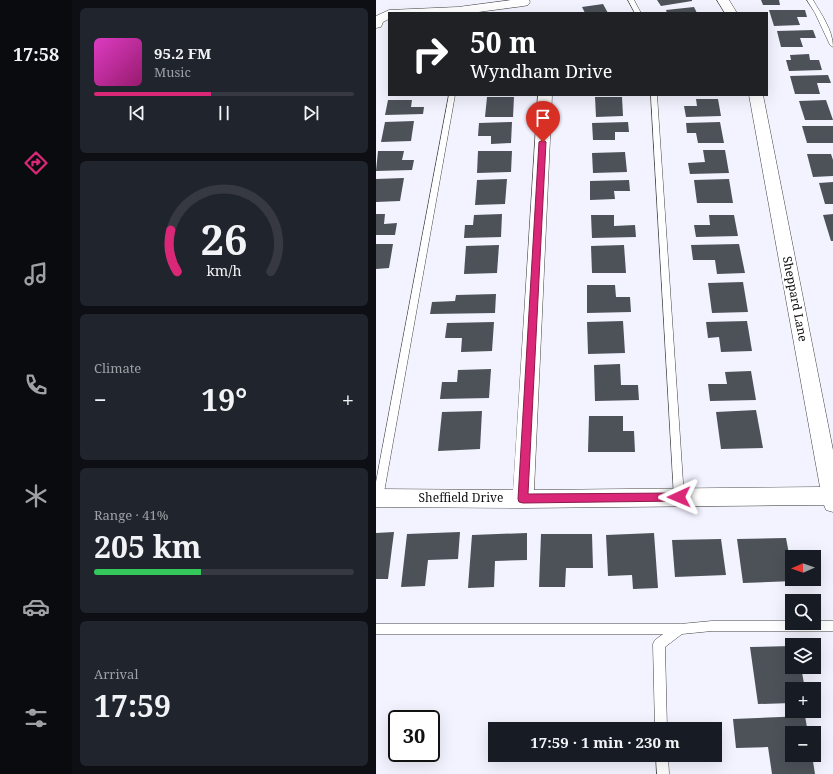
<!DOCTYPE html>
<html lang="en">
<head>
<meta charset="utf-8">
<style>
  :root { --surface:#171b24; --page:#20242c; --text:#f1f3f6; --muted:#9ea1a6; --line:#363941; --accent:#db2777 }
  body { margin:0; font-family:"Noto Serif",serif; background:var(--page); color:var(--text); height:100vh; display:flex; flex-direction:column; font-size:15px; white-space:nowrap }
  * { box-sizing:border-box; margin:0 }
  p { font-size:13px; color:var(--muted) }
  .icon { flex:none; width:22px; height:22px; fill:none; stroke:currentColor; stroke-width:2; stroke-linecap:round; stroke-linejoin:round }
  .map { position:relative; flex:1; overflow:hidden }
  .panel { display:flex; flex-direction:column; gap:8px; padding:8px; background:#0d0f14; width:304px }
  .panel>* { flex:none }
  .hud { position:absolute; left:12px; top:12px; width:380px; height:84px; border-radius:0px; box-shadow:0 4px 16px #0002; background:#202124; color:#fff; overflow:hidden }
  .needle { width:26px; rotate:268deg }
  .fabs { position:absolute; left:409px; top:550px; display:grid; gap:8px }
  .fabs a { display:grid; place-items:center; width:36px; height:36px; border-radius:0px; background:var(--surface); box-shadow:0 4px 16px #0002; font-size:20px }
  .speed { position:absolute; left:12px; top:710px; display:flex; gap:8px; font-size:20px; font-weight:700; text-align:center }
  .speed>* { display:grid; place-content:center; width:52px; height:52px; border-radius:50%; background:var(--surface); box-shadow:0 4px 16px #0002; line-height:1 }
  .speed .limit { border:2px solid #111; border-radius:6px; background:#fff; color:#111 }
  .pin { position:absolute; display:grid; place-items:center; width:34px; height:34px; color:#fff; margin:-41px -17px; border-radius:50% 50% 50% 0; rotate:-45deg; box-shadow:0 0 4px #0007 }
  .pin .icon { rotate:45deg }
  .me { position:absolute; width:44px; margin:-22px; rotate:269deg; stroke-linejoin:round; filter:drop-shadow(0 0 3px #0008) }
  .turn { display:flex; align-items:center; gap:14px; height:84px; padding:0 16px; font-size:18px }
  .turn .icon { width:52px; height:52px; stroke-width:2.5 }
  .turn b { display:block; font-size:28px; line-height:34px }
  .big { font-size:30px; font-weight:700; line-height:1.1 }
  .panel .tile { flex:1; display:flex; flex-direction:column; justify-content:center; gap:6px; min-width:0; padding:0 14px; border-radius:6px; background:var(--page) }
  .panel .dial { align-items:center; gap:0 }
  .dial svg { height:104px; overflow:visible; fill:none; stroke:var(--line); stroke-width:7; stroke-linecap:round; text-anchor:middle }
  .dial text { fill:var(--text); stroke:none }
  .song { display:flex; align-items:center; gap:12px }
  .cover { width:48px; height:48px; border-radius:6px; background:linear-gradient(135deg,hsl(310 70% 55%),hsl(320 70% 35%)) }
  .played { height:4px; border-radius:2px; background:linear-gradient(90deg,var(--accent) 45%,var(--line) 45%) }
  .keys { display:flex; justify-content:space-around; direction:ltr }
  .heat { display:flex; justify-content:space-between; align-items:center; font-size:22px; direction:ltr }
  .charge { height:6px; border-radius:3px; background:linear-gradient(90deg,#34c759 41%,var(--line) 0) }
  .trip { position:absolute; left:112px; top:722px; width:234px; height:40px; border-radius:0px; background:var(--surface); box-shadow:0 4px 16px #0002; font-weight:700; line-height:40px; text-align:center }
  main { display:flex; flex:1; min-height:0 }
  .dock { display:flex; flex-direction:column; width:72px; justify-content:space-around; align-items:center; background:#090b0e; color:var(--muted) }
  .dock .icon { width:28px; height:28px }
  .dock .on { color:var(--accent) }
  .dock b { font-size:18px; color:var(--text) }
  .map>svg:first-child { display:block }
  .building { fill:#4c5258 }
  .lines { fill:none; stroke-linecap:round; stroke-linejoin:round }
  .lane-casing { stroke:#424242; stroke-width:1 }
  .street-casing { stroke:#424242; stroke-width:1 }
  .lane { fill:#fff; fill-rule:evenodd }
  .street { fill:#fff; fill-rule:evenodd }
  .route { fill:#db2777; stroke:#8e194d }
  .labels { text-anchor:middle; stroke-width:4; stroke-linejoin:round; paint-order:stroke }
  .street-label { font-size:12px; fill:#0f0f0f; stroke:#fff }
</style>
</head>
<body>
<main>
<nav class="dock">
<b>17:58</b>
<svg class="icon on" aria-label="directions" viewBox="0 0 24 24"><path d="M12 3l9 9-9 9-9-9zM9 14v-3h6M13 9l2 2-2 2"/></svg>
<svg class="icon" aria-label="music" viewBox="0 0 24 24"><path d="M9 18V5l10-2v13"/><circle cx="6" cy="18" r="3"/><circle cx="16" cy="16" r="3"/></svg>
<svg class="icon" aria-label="phone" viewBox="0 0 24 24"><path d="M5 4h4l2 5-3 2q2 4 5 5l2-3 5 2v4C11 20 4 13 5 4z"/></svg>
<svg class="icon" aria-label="climate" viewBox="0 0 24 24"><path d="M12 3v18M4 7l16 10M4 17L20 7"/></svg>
<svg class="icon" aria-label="car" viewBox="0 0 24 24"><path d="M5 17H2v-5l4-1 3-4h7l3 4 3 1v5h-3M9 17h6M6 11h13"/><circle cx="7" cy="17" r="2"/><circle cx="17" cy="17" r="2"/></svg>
<svg class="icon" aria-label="filters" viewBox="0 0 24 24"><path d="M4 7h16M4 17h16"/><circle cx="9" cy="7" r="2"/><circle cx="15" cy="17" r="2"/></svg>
</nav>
<section class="panel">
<div class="tile">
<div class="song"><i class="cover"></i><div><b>95.2 FM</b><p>Music</p></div></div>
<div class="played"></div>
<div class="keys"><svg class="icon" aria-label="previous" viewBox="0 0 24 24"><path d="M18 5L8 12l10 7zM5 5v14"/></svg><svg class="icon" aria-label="pause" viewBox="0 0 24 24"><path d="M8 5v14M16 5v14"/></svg><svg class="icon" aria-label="next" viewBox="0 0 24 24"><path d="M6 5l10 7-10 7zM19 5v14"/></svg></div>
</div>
<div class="tile dial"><svg viewBox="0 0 100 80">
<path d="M14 69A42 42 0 1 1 86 69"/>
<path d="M14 69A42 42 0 0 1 9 37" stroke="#db2777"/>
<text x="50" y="56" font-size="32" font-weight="700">26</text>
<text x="50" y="72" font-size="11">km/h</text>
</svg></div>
<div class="tile"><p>Climate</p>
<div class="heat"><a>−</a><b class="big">19°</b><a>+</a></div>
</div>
<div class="tile"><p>Range · 41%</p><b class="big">205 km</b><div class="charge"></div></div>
<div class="tile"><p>Arrival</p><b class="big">17:59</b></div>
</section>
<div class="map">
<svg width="457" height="774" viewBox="0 0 457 774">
  <rect width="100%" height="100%" fill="#f2f3ff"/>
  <!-- building -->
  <g class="building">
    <path d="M281,0H316V1L285,6Z"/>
    <path d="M385,0H403L404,5H387Z"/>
    <path d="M227,4L232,13H209L206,7Z"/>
    <path d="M318,7L321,13H291L290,10Z"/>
    <path d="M393,10H429L431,17H421L424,25L398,26Z"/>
    <path d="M437,30L440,38H424L427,47H405L401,31Z"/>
    <path d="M433,54L434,60H443L446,70L413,71L410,60H415L414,55Z"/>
    <path d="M452,75L455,83H441L444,94H419L414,76Z"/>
    <path d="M111,97H138L137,117H109Z"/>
    <path d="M219,97H246L247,116L220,117Z"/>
    <path d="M320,99H342L345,116L310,117L308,106H321Z"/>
    <path d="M12,100H36L35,107H48L47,114L9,115Z"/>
    <path d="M450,100L457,120H429L423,101Z"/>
    <path d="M38,121L35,141L5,142L9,122Z"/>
    <path d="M136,122L135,143L115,144V136H102L103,123Z"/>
    <path d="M252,122L253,132H239V140H217L216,123Z"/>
    <path d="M344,122L348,143H322L320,133H311L310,123Z"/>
    <path d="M426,126H457V143H431Z"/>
    <path d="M327,150H349L353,173L314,174L312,163L329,162Z"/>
    <path d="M2,151H28L26,160H38L36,170L0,171Z"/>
    <path d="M102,151H136L135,172L101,173Z"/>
    <path d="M249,152L251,172L217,173L216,153Z"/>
    <path d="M431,154H455L457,160V176L437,177Z"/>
    <path d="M28,178L24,201L0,202V179Z"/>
    <path d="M131,179L129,204L99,205L101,180Z"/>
    <path d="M353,179L357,203H321L318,180Z"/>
    <path d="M253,180L254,191H238L239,199L214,200V181Z"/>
    <path d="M457,182V204H449L443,183Z"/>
    <path d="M0,214H9L8,224L21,223L19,235H0Z"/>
    <path d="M126,214L125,237L88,238L89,225H97L98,215Z"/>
    <path d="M457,214V241H455L447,215Z"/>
    <path d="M215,215H238V226L259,225L260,237L216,238Z"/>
    <path d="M333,215H358L362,236L320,237L318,225H334Z"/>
    <path d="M0,244H17L13,268L0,269Z"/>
    <path d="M363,244L369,273L341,274L339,260H317L315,245Z"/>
    <path d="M123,245L121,273L88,274L90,246Z"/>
    <path d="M248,245L250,273H216L215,246Z"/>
    <path d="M367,282L372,312L336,313L332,283Z"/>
    <path d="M211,285H239L240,297H254L255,312L211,313Z"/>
    <path d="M120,294L119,313L54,314L56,302L79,301L80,295Z"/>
    <path d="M247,321L249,353L212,354L211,322Z"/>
    <path d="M371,321L376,351L345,352L343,337L332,338L330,322Z"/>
    <path d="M118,322L116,351L85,352L86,338H69L71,323Z"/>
    <path d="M244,364L245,385H262L263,400L219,401L218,365Z"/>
    <path d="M115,369L113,398L64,399L66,382H81L82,370Z"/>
    <path d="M375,371L380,400L334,401L332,384H351L349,372Z"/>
    <path d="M380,410L387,448L345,449L340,412Z"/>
    <path d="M106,411L104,449L62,451L66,412Z"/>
    <path d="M213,416H247V431H258L259,452H212Z"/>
    <path d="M18,532L12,579H0V533Z"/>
    <path d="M84,532L82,559L52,560L49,586L25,587L31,534Z"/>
    <path d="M151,533V560L119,561L118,587L92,588L96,535Z"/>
    <path d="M278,533L282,588L257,589L256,575L232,576L230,535Z"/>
    <path d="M165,534H216L217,568H190L189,587H163Z"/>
    <path d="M410,538L416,570V579H418V581L367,583L361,539Z"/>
    <path d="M345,539L350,575L299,577L296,540Z"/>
    <path d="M416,646V667H425L429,689H416V703L382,704L374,647Z"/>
    <path d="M429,716L432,733H416V755H436L439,774H396L392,747L360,748L357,719Z"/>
  </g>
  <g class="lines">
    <!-- lane casing -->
    <g class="lane-casing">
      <g id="lane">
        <path d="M252,0H258L265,13H259Z"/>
        <path d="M431,0H437C445,14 457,30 457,47L454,45L439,13Z"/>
        <path d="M73,95H79L7,498L6,501L0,502V482Z"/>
        <path d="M275,95H281L308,497L306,500L303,501L300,500L298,497Z"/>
        <path d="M336,621H416V623H438V621H457V631H336L306,634L289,647L291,729H279L277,644L279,640L287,634H0V624H304Z"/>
        <path d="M280,755H292L293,774H281Z"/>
      </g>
    </g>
    <!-- street casing -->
    <g class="street-casing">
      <g id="street">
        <path d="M135,0H153L154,2L152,5L148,6L95,13H13V19L7,22L5,27L0,28V16L13,10L82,7Z"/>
        <path d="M341,0H353L361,13H349Z"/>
        <path d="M162,95H176L158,490L444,487L373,95H387L457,450V512L450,510L448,505L147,508L0,507V489L137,490Z"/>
      </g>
    </g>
    <!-- lane -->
    <use href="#lane" class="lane"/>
    <!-- street -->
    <use href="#street" class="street"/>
  </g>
  <!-- route -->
  <path class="route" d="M167,140L170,142L152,494L303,493L307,494L308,497L307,500L303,501L147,503L143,502L142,499L163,142Z"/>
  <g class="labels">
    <!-- street labels -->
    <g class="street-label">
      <text transform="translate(419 299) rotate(79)" y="4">Sheppard Lane</text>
      <text x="85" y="502">Sheffield Drive</text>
    </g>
  </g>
</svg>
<div class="fabs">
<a><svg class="needle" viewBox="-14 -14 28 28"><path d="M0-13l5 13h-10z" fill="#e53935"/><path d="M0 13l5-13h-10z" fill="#9ea1a6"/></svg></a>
<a><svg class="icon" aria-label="search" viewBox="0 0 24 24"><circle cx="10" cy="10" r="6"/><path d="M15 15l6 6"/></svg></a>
<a><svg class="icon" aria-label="layers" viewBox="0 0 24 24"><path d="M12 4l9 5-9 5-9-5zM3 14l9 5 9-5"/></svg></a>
<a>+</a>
<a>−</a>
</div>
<div class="speed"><div class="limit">30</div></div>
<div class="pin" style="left:167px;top:142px;background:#d93025"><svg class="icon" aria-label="arrive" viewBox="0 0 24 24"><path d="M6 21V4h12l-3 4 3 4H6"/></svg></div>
<svg class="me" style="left:303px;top:497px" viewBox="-20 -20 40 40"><path d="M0-17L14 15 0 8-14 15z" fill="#db2777" stroke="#fff" stroke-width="4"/></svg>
<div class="trip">17:59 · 1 min · 230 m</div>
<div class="hud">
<div class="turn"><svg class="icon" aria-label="right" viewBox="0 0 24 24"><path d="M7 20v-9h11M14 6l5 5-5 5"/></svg><div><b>50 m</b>Wyndham Drive</div></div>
</div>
</div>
</main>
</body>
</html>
